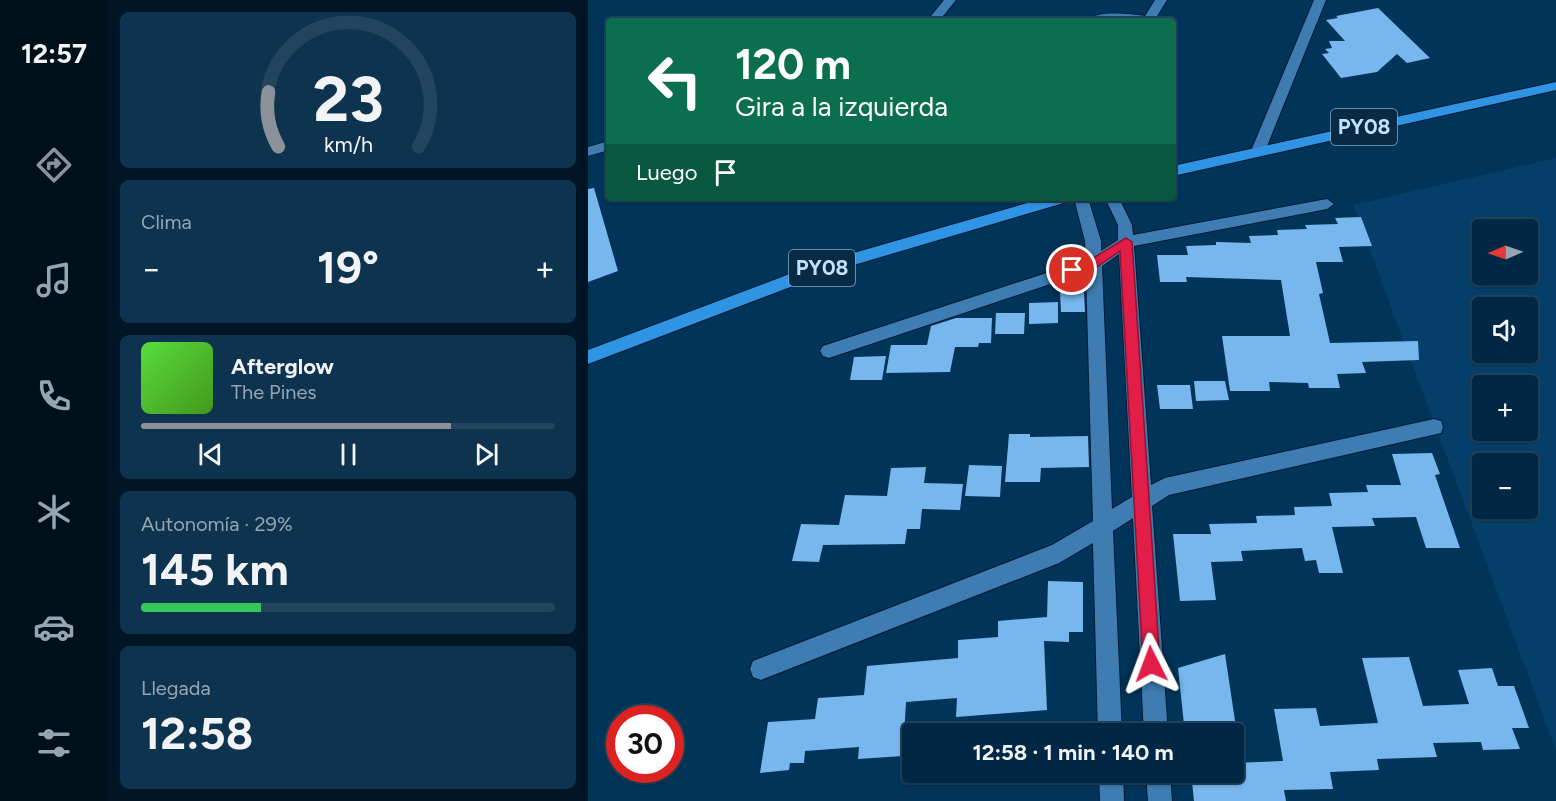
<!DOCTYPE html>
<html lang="es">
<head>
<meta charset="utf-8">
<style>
  :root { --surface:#002743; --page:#0e334e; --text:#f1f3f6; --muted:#95a5b2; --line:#22445c; --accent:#8c9099 }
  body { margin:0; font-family:Figtree,sans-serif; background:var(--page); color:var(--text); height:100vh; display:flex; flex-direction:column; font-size:22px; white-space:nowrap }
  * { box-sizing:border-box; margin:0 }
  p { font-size:20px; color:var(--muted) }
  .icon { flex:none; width:33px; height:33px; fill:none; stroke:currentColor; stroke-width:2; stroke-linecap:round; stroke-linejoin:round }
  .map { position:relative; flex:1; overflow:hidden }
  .panel { display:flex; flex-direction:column; gap:12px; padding:12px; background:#001525; width:480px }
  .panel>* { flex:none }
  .guide { position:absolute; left:18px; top:18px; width:570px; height:183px; border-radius:6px; box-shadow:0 2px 4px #0004,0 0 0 2px var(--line); background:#0b6e4f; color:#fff; overflow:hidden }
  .needle { width:39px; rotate:268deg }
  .controls { position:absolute; left:884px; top:219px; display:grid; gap:12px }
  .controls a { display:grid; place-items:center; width:66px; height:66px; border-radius:6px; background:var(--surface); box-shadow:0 2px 4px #0004,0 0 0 2px var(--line); font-size:30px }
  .speed { position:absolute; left:18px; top:705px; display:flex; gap:12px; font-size:30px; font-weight:700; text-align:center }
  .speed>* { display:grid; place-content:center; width:78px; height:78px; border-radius:50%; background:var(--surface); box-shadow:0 2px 4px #0004,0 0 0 2px var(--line); line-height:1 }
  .speed .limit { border:9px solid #d22; background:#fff; color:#111 }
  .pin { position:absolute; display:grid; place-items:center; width:51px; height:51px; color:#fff; margin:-26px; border:3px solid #fff; border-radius:50%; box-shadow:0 2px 6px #0007 }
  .me { position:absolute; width:66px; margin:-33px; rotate:357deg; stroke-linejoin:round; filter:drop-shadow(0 0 4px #0008) }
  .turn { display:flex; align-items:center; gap:21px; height:126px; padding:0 30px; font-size:27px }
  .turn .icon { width:78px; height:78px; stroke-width:2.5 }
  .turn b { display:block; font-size:42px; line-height:51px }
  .then { display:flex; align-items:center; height:57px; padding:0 30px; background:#0003; gap:12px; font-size:22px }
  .big { font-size:45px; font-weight:700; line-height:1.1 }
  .panel .card { flex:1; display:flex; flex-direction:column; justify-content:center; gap:9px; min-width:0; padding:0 21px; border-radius:9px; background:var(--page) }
  .panel .dial { align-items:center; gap:0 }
  .dial svg { height:156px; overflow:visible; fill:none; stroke:var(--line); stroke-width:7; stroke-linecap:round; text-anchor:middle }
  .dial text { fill:var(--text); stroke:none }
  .song { display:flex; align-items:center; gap:18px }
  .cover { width:72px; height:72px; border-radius:9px; background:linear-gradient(135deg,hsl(110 70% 55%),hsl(100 70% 35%)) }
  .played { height:6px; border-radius:3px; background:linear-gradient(90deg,var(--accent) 75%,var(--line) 75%) }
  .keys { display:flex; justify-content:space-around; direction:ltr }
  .heat { display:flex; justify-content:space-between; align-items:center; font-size:33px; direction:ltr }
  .charge { height:9px; border-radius:4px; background:linear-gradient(90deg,#34c759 29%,var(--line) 0) }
  .trip { position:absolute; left:314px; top:723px; width:342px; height:60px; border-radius:6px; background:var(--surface); box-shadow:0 2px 4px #0004,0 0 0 2px var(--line); font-weight:700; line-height:60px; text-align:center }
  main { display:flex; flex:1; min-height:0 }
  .dock { display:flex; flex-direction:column; width:108px; justify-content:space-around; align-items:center; background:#00101b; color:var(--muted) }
  .dock .icon { width:42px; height:42px }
  .dock .current { color:var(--accent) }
  .dock b { font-size:27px; color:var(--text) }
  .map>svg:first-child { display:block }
  .built { fill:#053f69; fill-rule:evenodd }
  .building { fill:#78b6ee }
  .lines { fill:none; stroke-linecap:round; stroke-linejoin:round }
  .street-casing { stroke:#001b34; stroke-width:2 }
  .highway-casing { stroke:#001b34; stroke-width:2 }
  .street { fill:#3f7cb1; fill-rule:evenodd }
  .highway { fill:#2f94e3; fill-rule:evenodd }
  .route { fill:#e11d48; stroke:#92132f; stroke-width:1.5 }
  .labels { text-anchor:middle; stroke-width:6; stroke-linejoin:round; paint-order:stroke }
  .shield { fill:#082a44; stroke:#8aaac6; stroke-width:1.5 }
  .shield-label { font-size:21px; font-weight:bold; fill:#c2e1fe }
</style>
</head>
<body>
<main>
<nav class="dock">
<b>12:57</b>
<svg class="icon current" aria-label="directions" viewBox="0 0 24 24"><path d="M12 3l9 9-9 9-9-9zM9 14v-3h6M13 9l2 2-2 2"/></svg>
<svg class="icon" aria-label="music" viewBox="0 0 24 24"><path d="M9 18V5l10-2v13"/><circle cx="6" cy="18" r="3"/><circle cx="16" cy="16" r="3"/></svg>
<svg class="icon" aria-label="phone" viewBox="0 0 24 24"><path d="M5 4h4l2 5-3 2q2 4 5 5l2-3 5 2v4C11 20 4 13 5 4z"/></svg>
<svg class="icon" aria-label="climate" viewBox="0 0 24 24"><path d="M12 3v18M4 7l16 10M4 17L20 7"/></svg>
<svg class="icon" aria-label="car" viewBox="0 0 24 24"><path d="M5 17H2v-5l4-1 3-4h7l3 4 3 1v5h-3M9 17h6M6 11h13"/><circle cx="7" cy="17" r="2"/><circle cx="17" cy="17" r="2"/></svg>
<svg class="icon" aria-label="filters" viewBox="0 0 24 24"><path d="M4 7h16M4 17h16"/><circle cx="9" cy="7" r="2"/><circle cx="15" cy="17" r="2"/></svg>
</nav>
<section class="panel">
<div class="card dial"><svg viewBox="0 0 100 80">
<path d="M14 69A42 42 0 1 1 86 69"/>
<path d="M14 69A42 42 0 0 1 9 41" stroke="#8c9099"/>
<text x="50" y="56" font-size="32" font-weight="700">23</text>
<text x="50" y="72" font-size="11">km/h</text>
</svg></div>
<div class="card"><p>Clima</p>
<div class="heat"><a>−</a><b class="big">19°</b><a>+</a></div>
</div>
<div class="card">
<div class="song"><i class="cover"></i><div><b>Afterglow</b><p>The Pines</p></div></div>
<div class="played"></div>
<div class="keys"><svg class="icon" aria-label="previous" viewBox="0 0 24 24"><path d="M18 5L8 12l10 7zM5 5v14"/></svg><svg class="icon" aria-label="pause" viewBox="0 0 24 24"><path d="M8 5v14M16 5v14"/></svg><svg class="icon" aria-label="next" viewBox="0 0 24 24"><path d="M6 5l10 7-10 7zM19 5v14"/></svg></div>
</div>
<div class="card"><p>Autonomía · 29%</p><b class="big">145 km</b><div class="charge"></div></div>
<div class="card"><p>Llegada</p><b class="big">12:58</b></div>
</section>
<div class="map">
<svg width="968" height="801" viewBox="0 0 968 801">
  <rect width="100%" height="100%" fill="#003459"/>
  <!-- built -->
  <path class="built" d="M968,158V750L765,205ZM894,230H939V274H894ZM894,308H939V352H894ZM894,386H939V430H894ZM894,464H939V508H894Z"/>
  <!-- building -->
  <g class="building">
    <path d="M790,8L842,58L819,63L809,54L789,72L753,78L734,54L741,53L737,49L744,48L741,41H757L738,20L750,18L748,16Z"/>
    <path d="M6,188L30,271L0,282V189Z"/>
    <path d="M773,217L784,246L751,247L755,262H728L735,293L731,294L742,343L830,341L831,360L774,362L778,373L749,374L752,388H721L720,383L681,382L682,391H642L634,336H702L693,280L598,277L599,282H572L569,255H600L598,246L628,245V242L663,243L661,236L690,235L689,230L719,229L717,225L750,224L747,218Z"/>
    <path d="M496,292L497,312H473L472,293Z"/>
    <path d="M470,302V323L441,324V303Z"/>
    <path d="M408,313H437L436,334H407Z"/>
    <path d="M368,318H404L403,343H391L390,347H367L362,372L298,373L303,345H339L343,326Z"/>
    <path d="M298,356L294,380H262L266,357Z"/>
    <path d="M606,381H637L641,400L608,401Z"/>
    <path d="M569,385H602L605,409H572Z"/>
    <path d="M421,434H442V437L500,436L501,467L453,468L452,482H417Z"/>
    <path d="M844,453L852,474L847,475L872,548H838L828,517L784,518L787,526L744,527L755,573H731L728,560L717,561L714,548L653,551L655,561L623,562L628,600L592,601L585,534H623L621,524L669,523L668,516L707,515L706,507L744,506L741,493L780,492L778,485H813L804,454Z"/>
    <path d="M381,465L414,466L412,497L377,496Z"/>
    <path d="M338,467L336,483L375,484L372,510L334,509L332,529H319L317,544L235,545L231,562L204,561L213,524L251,525L257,495L299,496L303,468Z"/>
    <path d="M460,581L495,582V632H481V642L456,641L459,710L368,717L369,698L318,702L315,756L270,759L271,747L217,751L216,763H202L201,770L172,773L180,722L227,719L230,698L276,695L279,666L370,658V640L410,637V621L459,617Z"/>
    <path d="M637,654L649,734H597L590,668Z"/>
    <path d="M821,657L835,706L881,704L870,670L904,668L910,686H926L941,728H924L932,749L895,750L893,742L845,743L849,757L789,759L791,770L742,772L745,789L696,790L698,801H606L603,772H645V763L695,761L686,709L728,708L732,726L790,723L774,658Z"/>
  </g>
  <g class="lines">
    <!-- street casing -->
    <g class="street-casing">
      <g id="street">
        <path d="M356,0H368L351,21H339Z"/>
        <path d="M567,0H579L566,21H497C511,10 540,14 557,16Z"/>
        <path d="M726,0H738L677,151L675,154H665L663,151Z"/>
        <path d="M21,141V150L0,156V147Z"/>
        <path d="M486,198H500L513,241V251L530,240V225L517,198H531L544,225L545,235L739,199L746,204L739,209L546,246L563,485L577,478L846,419L853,421L855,427L853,433L581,495L564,506L580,734H556L545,518L525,531L534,734H510L505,543L471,563L173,680L165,677L162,669L165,661L464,545L505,521L498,272L241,358L235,356L232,351L235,346L498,260L497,241ZM531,254L544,497L524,509L514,266Z"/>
        <path d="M511,772H535L536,801H512Z"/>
        <path d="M558,772H582L584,801H560Z"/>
      </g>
    </g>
    <!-- highway casing -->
    <g class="highway-casing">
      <g id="highway">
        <path d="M968,82V90L585,176V166Z"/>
        <path d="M457,198H481L479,202L242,272L0,364V350L231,263Z"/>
      </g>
    </g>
    <!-- street -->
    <use href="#street" class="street"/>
    <!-- highway -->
    <use href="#highway" class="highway"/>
  </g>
  <!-- route -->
  <path class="route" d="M538,238L544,242L572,664L569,670L563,673L557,670L555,664L532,251L510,266L484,275L478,270L480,267L502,260Z"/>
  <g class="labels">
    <!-- shield labels -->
    <g class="shield">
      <rect x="743" y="109" width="66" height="36" rx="4.5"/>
      <rect x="201" y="250" width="66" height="36" rx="4.5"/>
    </g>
    <g class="shield-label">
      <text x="776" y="134">PY08</text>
      <text x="234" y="275">PY08</text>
    </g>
  </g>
</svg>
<div class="controls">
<a><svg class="needle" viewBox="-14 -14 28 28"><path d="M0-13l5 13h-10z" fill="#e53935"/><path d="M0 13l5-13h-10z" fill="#95a5b2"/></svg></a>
<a><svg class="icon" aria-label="sound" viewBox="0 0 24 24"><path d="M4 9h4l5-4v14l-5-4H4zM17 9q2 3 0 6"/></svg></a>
<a>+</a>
<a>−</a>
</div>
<div class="speed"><div class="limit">30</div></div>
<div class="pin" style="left:484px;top:270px;background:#d93025"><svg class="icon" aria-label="arrive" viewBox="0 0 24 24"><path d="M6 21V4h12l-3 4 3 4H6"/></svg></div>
<svg class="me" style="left:563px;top:664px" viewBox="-20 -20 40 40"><path d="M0-17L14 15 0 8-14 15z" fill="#e11d48" stroke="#fff" stroke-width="4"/></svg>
<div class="trip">12:58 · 1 min · 140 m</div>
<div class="guide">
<div class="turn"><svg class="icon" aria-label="left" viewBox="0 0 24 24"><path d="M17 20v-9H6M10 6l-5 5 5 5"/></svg><div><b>120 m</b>Gira a la izquierda</div></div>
<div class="then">Luego<svg class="icon" aria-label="arrive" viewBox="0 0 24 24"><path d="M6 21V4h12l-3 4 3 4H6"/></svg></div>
</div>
</div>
</main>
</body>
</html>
